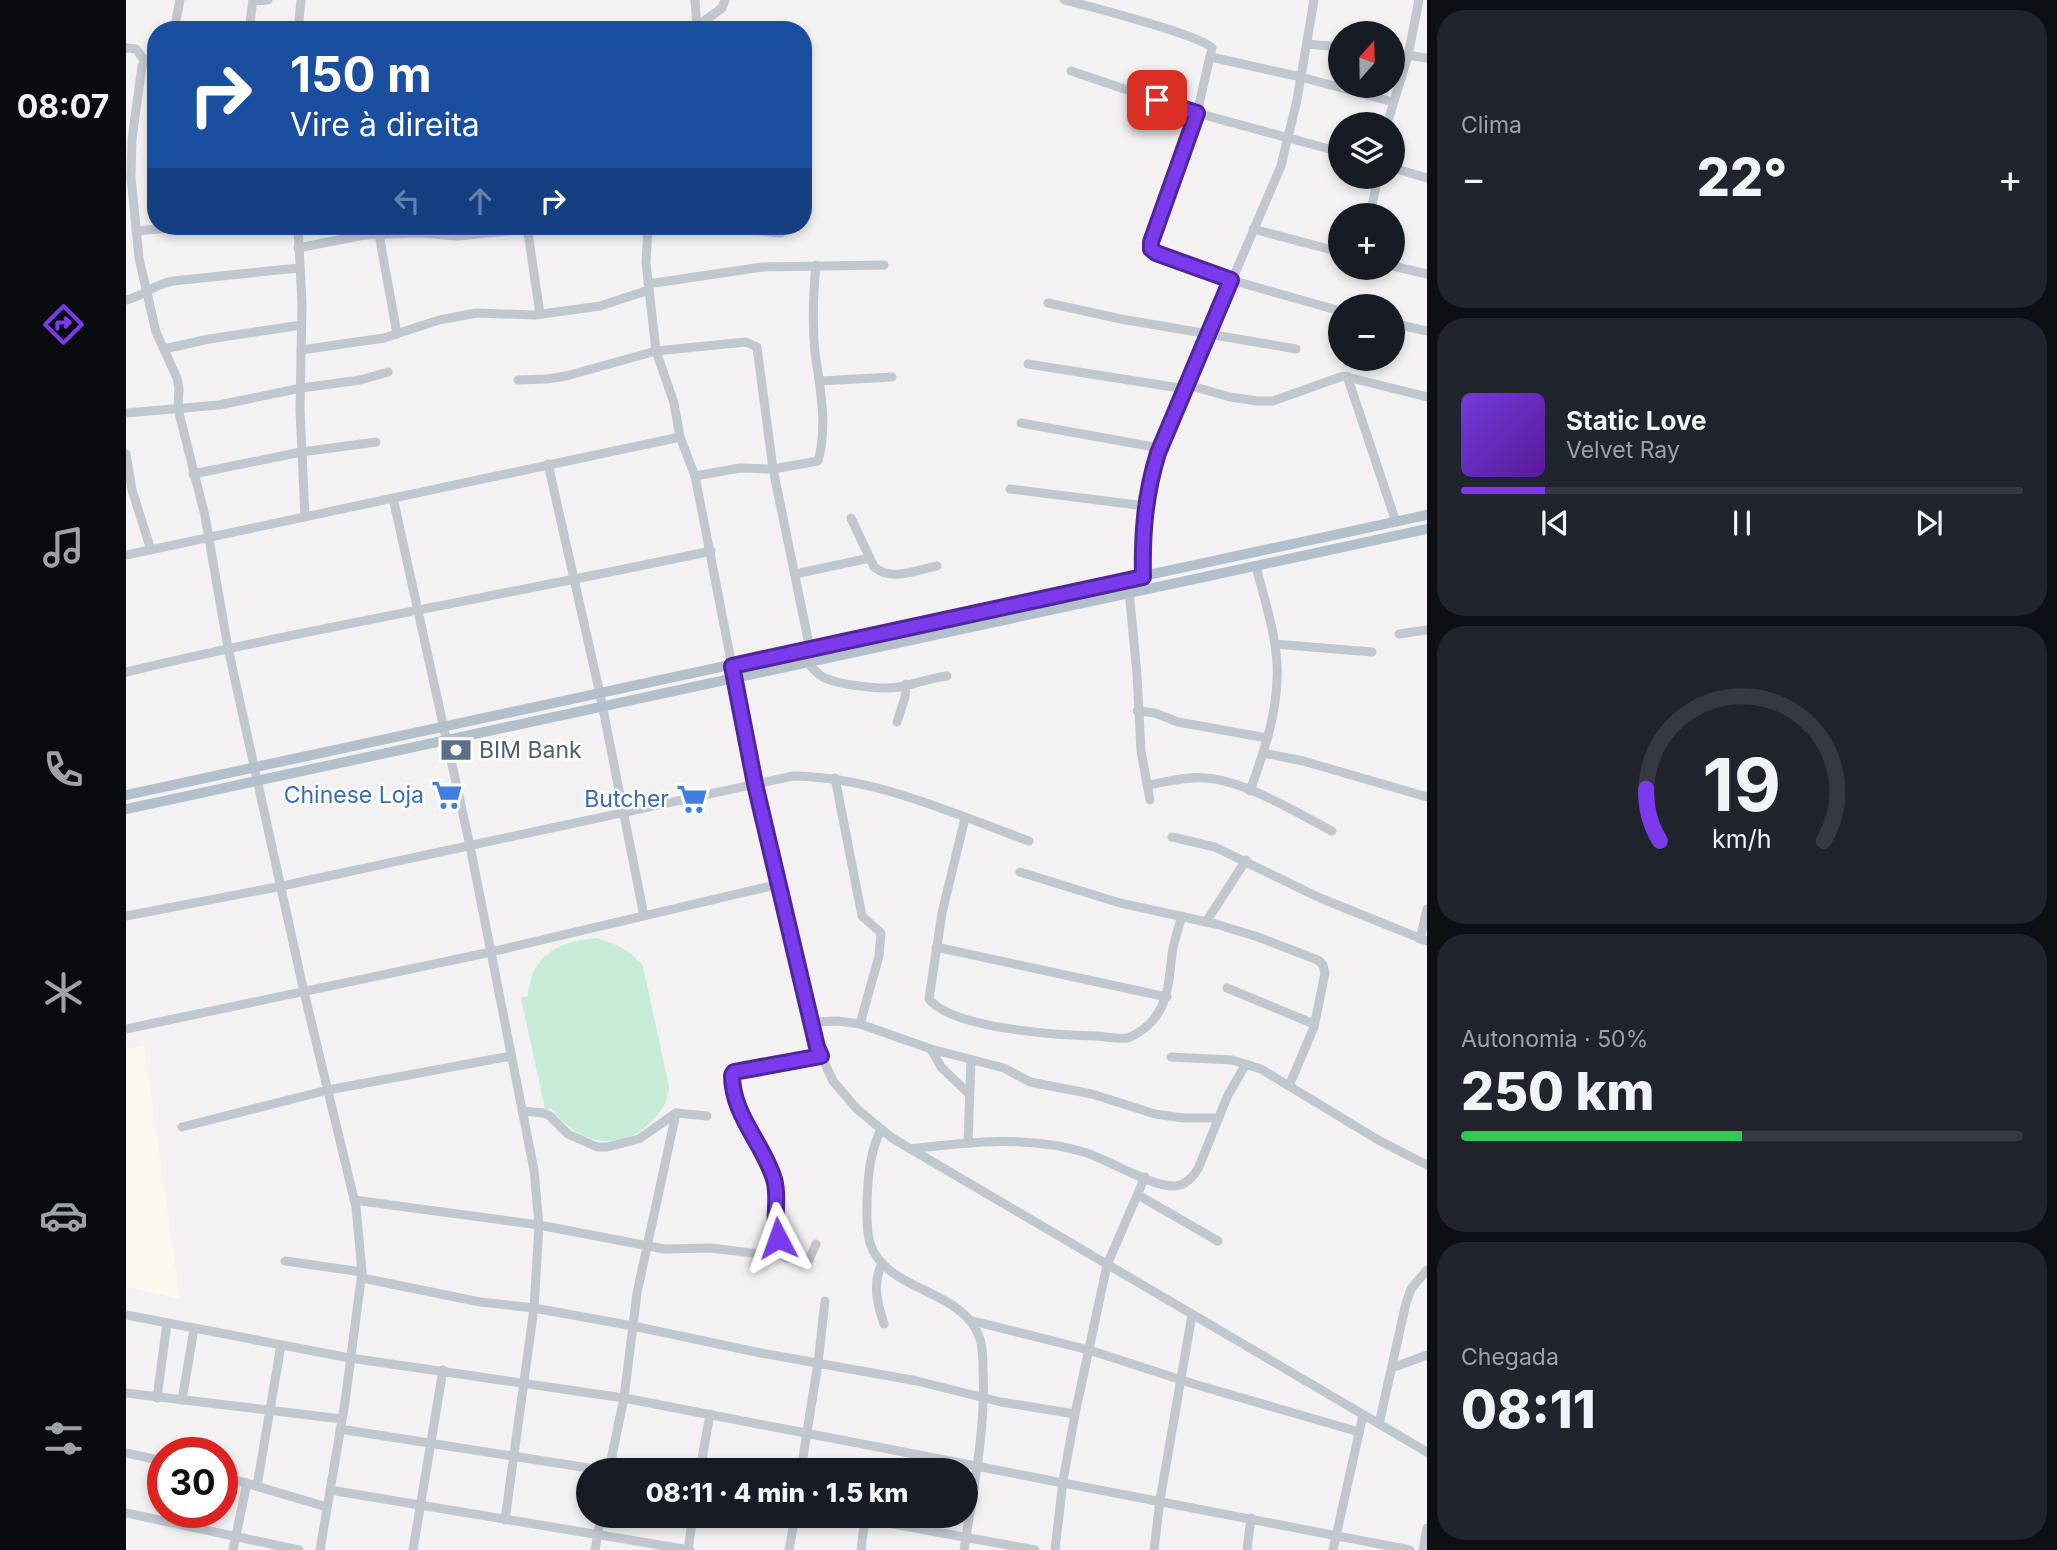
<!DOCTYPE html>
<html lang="pt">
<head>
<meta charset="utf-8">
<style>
  :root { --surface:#171b24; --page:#20242c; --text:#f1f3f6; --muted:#9ea1a6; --line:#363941; --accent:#7c3aed }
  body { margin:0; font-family:Inter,sans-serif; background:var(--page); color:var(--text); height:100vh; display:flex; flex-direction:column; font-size:26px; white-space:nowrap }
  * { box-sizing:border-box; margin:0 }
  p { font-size:23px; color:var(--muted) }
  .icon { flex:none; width:38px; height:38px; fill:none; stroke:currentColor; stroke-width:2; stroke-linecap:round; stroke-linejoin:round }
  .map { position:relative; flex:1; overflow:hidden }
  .side { display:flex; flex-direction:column; gap:10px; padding:10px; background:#0d0f14; width:630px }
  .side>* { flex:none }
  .top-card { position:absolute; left:21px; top:21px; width:665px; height:214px; border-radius:28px; box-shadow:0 4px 10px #0003; background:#1a4fa0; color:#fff; overflow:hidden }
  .needle { width:46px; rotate:20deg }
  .buttons { position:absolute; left:1202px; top:21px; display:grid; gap:14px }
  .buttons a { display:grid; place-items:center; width:77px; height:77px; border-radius:50%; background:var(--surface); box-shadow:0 4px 10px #0003; font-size:35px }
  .speed { position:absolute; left:21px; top:1437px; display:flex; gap:14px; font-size:35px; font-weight:700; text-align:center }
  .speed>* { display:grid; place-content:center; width:91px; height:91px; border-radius:50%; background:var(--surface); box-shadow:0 4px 10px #0003; line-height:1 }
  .speed .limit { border:10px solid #d22; background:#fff; color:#111 }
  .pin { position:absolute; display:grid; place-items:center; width:60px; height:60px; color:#fff; margin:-30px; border-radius:14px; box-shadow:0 4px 10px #0006 }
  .me { position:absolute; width:77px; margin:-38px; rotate:356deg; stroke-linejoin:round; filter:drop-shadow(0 0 5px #0008) }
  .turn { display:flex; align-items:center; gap:24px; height:147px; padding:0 28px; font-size:32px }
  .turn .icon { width:91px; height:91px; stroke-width:2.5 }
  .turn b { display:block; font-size:49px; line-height:60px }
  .lanes { display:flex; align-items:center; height:66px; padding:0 28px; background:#0003; justify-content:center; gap:35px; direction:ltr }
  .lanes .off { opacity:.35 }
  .big { font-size:52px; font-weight:800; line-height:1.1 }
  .side .tile { flex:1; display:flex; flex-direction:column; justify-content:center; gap:10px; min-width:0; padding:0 24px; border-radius:28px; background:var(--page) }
  .side .dial { align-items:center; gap:0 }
  .dial svg { height:182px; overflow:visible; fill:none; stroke:var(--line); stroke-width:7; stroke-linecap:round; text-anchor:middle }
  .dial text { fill:var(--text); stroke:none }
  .song { display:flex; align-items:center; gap:21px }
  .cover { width:84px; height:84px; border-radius:10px; background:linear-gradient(135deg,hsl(260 70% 55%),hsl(270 70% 35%)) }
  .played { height:7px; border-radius:4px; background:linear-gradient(90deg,var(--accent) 15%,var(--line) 15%) }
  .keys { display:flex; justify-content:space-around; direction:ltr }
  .heat { display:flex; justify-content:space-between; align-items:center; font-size:38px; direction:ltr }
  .charge { height:10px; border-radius:5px; background:linear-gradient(90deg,#34c759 50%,var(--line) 0) }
  .trip { position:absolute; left:450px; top:1458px; width:402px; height:70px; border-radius:35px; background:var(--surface); box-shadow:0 4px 10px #0003; font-weight:800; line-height:70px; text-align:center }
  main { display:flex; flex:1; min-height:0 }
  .tab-bar { display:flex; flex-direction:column; width:126px; justify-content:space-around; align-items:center; background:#090b0e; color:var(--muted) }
  .tab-bar .icon { width:49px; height:49px }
  .tab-bar .current { color:var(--accent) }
  .tab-bar b { font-size:32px; color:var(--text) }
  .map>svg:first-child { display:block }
  .commercial { fill:#fbf8ee }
  .green { fill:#c6ebd7 }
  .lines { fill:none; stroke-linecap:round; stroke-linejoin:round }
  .minor { stroke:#c1c7ce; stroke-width:9 }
  .major { stroke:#b4bfcc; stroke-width:10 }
  .route-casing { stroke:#51269a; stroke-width:18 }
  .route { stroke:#7c3aed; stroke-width:12 }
  .labels { text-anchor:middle; stroke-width:5; stroke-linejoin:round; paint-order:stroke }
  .service-label { font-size:23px; fill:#4e5e75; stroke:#fff; text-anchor:start }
  .shop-label { font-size:23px; fill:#366cbe; stroke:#fff; text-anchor:end }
</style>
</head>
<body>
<main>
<nav class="tab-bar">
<b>08:07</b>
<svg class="icon current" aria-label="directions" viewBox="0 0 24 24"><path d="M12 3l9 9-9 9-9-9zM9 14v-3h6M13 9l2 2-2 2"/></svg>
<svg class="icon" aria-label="music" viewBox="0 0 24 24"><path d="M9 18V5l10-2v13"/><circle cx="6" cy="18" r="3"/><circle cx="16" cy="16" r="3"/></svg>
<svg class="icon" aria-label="phone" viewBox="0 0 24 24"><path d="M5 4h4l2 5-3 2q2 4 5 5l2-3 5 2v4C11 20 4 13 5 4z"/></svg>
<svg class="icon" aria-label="climate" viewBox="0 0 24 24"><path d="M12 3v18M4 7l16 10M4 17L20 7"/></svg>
<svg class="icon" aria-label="car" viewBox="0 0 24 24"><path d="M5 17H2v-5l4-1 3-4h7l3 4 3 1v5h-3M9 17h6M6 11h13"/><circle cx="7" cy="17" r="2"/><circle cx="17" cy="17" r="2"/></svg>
<svg class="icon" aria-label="filters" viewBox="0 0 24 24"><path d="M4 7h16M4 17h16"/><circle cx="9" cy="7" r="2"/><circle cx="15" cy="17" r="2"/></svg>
</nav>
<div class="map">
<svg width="1301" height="1550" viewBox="0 0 1301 1550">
  <rect width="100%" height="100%" fill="#f3f1f1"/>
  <!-- commercial -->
  <path class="commercial" d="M18,1045L54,1299L0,1287V1049Z"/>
  <!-- green -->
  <path class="green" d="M471,938C491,944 504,950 517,966L543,1087C542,1103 535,1112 523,1124C489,1154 450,1142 425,1108L419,1109L395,998L402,996C405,954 434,941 471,938Z"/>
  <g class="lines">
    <!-- minor -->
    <g class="minor">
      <path d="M569,0L571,28"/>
      <path d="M938,0C962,6 1075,35 1086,48L1071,113L1025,242V249L1030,253L1105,280L1214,311"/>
      <path d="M127,1L142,0"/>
      <path d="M571,26L596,8L599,0"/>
      <path d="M48,30L54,0"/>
      <path d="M123,30L127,0"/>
      <path d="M172,30L175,0"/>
      <path d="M1181,44L1214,47"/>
      <path d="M0,48L10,49L19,61"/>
      <path d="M1267,53L1301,58"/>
      <path d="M30,55L19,61L16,66L6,139L5,177L13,258L30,332L51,378L53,388L52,409L79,516L102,648L178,992L230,1207L236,1272L219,1402L194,1550"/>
      <path d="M1085,57L1175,77L1267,102"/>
      <path d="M945,71L1067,112L1214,152"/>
      <path d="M1261,124L1282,56L1293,0"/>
      <path d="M1267,168L1301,178"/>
      <path d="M1244,215L1252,177"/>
      <path d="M172,226L176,304L174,410L179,517"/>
      <path d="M401,226L414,314"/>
      <path d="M522,226L520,263L530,351L548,403L554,437L569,476L629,784L691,1047L707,1081L731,1109L766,1138L1301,1452"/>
      <path d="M584,226L655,233"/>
      <path d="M522,228L583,226"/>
      <path d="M1127,229L1214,252"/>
      <path d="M10,231L64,226"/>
      <path d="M253,234L271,334"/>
      <path d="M172,248L238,235L295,233L332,236L402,229"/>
      <path d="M1267,266L1301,274"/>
      <path d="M522,284L636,267L758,265"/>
      <path d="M0,300C17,296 29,284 47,281L172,268"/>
      <path d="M922,303L995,319L1170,349"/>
      <path d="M1267,323L1301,331"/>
      <path d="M38,349L83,339L175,325"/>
      <path d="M175,350L258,338L313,320L350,313L409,315L474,306L523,290"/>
      <path d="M902,364L1060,389"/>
      <path d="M1221,376L1270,522"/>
      <path d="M392,380L421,379L440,376L530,351L620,342L631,347L647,469L684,649"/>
      <path d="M694,381L766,377"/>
      <path d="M1062,385L1104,397L1131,401H1147L1217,376L1301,397"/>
      <path d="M0,413L93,405L175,388L234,380L262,372"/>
      <path d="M895,423L1034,448"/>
      <path d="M0,454L6,490L25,550"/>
      <path d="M422,464L474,694L518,916"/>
      <path d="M67,474L175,452L250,442"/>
      <path d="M569,476L614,468L647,469L692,461C702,427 694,387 689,353C686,323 687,295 690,265"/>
      <path d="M884,489L1019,506"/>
      <path d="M267,498L344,846L408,1170L413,1225L408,1308L379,1520"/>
      <path d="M725,518L748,567C766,582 790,570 811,566"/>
      <path d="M0,555L554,437"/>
      <path d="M669,574L744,558"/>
      <path d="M1002,580L1011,674L1015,751L1024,800"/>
      <path d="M1020,590C1009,546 1019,496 1032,453L1155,166L1171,100L1188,0"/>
      <path d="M1273,634L1301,630"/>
      <path d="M1149,644L1246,652"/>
      <path d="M681,662C686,667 690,673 697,677C712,685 755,690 773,687C789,684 804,678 821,676"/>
      <path d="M0,672C194,626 390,593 585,551"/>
      <path d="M1011,711L1029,713L1052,722L1141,738"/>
      <path d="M771,722L779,697L780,684"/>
      <path d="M1137,753L1177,761L1301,797"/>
      <path d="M709,778L736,916L755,933L753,956L734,1024"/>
      <path d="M1021,785C1040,782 1061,776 1080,778C1120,781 1171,813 1206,831"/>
      <path d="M1124,791C1137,754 1150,718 1151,679C1153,642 1139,603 1130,566"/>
      <path d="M839,818L816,913L803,999C827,1029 932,1035 970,1036C981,1037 991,1039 1002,1038C1041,1021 1042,990 1046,954C1048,941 1052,929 1056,916"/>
      <path d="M1046,837L1089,847L1194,898L1301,941"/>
      <path d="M894,872L994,903L1090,924L1132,937L1192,960L1197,965L1199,973L1188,1027L1163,1086"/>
      <path d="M0,916L156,886L667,776C749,777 826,813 903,841"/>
      <path d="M1080,922L1120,860"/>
      <path d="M1294,939L1301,909"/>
      <path d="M810,947L1041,997"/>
      <path d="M1101,988L1188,1024"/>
      <path d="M685,1022L712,1021L734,1024L805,1049L878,1068L904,1082L966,1094L1029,1114L1057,1118H1093"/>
      <path d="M0,1029L365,952L653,884"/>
      <path d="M805,1049L815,1067L843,1094"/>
      <path d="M1045,1057L1106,1060L1135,1069L1254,1141L1301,1165"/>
      <path d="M396,1111L418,1113L424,1116L442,1134L471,1147H481L513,1139L550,1113L581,1116"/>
      <path d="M56,1127L202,1090L385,1056"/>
      <path d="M755,1129C744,1152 742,1175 741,1201C741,1215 740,1230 744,1243C760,1293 838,1288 854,1339C857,1348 857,1361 857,1370C860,1430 847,1491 838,1550"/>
      <path d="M842,1143L845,1060"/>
      <path d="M784,1149C844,1142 903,1135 961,1153C984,1161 1025,1186 1047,1186C1059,1186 1066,1178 1072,1169L1102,1095L1120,1064"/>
      <path d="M1012,1195L1092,1241"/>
      <path d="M228,1200L413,1225L538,1249L585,1248L642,1255L650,1252L660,1258L683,1260L690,1244"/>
      <path d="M650,1252C655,1241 649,1232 649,1221C648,1206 653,1192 647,1177C637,1150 598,1102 608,1072L695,1056"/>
      <path d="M159,1261L236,1272"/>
      <path d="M756,1263C746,1284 751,1303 758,1324"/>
      <path d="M236,1278L354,1302L408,1308L507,1326L635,1353L791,1381L875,1402L949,1414"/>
      <path d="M0,1315L224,1358L498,1398L1284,1550"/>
      <path d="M843,1320L963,1350L1068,1384L1233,1432"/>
      <path d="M1266,1368L1301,1355"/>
      <path d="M0,1393L216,1419"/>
      <path d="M31,1398L41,1323"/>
      <path d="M56,1400L68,1329"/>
      <path d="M1253,1424L1280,1303L1285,1289L1301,1270"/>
      <path d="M214,1429L475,1470"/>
      <path d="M0,1453L37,1461"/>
      <path d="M483,1470L498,1398L511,1293L550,1113"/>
      <path d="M574,1470L584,1414"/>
      <path d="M675,1470L692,1363L699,1301"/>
      <path d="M96,1476L201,1507"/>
      <path d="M131,1486L155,1345"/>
      <path d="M204,1490L564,1550"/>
      <path d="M0,1513L173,1550"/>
      <path d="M723,1516L909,1550"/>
      <path d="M107,1550L121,1483"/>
      <path d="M287,1550L317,1370"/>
      <path d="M469,1550L475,1516"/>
      <path d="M562,1550L567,1516"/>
      <path d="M663,1550L669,1516"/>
      <path d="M735,1550L739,1518"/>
      <path d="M929,1550L937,1481L949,1414L981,1265L1019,1177"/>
      <path d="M1028,1550L1034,1500L1066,1315"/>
      <path d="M1121,1550L1125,1518"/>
      <path d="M1207,1550L1237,1415"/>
      <path d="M1297,1550L1301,1528"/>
    </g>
    <!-- major -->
    <g class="major">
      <path d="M0,795L1301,515"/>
      <path d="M0,809L1301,529"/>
    </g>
  </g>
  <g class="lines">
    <!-- route casing -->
    <g class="route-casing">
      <path id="route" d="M652,1238C646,1219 654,1199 648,1179C637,1143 606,1115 606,1075L608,1072L695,1056L691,1047L629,784L606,666L1017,577C1016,534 1019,495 1032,453L1105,280L1030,253L1025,249V242L1071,113L1031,100"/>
    </g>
    <!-- route -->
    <use href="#route" class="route"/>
  </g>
  <!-- icons -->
  <defs>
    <g id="bank-bare" transform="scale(2.415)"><path d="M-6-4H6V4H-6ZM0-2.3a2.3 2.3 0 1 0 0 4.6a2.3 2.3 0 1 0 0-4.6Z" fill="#5c6f8a" stroke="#fff" stroke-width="2.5" paint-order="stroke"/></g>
    <g id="supermarket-bare" transform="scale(2.415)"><path d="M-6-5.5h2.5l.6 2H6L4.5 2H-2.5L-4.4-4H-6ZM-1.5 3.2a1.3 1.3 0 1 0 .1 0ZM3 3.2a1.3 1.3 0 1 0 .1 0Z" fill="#3f7fe0" stroke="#fff" stroke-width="2.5" paint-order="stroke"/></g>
  </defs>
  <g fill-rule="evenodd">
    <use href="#bank-bare" x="330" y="750"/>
    <use href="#supermarket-bare" x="321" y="795"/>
    <use href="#supermarket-bare" x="566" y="799"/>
  </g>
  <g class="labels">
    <!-- service labels -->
    <g class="service-label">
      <text x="353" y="758">BIM Bank</text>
    </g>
    <!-- shop labels -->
    <g class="shop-label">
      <text x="298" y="803">Chinese Loja</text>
      <text x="543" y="807">Butcher</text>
    </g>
  </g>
</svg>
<div class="buttons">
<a><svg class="needle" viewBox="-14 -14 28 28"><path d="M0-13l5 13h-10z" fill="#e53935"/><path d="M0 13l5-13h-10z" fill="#9ea1a6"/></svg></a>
<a><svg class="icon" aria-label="layers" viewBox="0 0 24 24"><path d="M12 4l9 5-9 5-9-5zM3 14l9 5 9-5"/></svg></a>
<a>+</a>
<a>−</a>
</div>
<div class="speed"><div class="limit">30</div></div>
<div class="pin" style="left:1031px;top:100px;background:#d93025"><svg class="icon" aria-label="arrive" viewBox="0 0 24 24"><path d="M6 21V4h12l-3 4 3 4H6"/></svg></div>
<svg class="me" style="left:652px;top:1238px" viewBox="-20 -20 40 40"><path d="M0-17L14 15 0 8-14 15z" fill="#7c3aed" stroke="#fff" stroke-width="4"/></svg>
<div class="trip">08:11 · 4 min · 1.5 km</div>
<div class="top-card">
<div class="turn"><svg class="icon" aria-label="right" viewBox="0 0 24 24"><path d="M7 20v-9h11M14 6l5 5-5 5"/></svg><div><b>150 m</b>Vire à direita</div></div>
<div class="lanes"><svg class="icon off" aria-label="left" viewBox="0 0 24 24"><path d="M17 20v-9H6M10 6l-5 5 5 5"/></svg><svg class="icon off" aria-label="ahead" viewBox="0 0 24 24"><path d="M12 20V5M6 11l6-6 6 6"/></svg><svg class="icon" aria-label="right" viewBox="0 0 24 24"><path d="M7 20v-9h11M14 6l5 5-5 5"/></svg></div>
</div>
</div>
<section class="side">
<div class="tile"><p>Clima</p>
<div class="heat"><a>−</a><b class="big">22°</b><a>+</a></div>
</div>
<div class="tile">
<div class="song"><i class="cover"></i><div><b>Static Love</b><p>Velvet Ray</p></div></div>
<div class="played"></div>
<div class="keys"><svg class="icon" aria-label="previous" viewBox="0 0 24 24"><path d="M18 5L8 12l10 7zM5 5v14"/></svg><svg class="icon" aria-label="pause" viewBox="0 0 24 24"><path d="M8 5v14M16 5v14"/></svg><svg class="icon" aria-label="next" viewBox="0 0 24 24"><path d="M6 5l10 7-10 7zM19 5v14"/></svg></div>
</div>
<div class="tile dial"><svg viewBox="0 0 100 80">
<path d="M14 69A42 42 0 1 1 86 69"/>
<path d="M14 69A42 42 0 0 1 8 46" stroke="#7c3aed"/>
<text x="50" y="56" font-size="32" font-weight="700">19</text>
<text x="50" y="72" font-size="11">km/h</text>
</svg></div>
<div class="tile"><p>Autonomia · 50%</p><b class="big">250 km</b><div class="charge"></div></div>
<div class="tile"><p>Chegada</p><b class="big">08:11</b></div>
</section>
</main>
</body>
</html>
